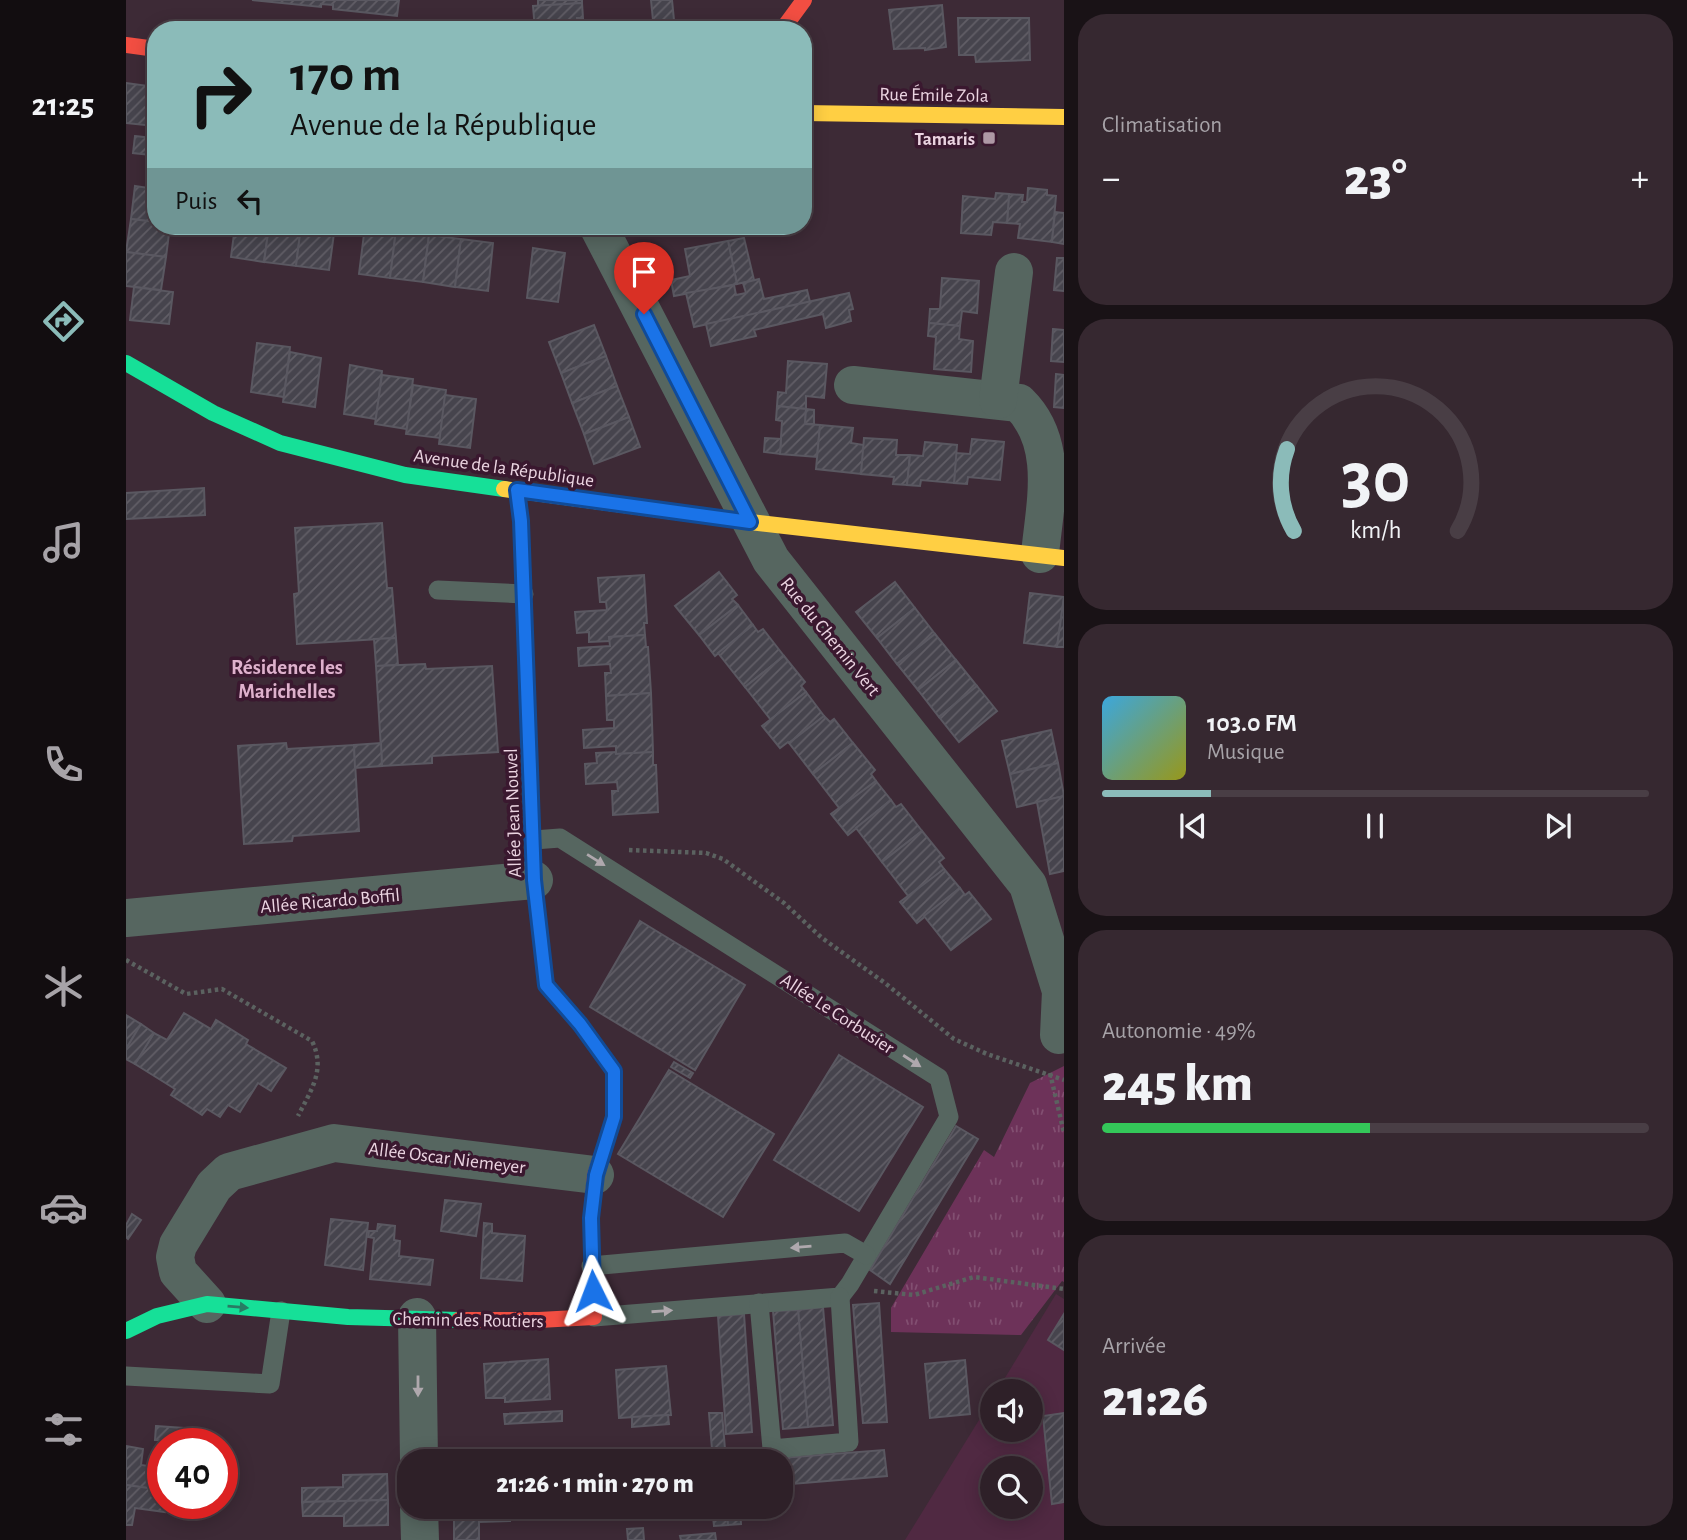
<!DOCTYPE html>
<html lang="fr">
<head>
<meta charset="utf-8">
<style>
  :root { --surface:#2e2028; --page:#362830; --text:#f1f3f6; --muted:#a7a3a8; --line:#493e45; --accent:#8bbbb9 }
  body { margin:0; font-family:"Alegreya Sans",sans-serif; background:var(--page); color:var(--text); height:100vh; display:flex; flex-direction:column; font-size:26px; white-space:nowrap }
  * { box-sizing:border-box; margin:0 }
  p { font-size:23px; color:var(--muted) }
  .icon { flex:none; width:38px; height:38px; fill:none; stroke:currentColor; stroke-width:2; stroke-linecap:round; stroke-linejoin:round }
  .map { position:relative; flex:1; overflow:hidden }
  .drawer { display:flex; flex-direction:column; gap:14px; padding:14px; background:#191216; width:623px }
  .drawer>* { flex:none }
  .banner { position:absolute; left:21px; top:21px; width:665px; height:214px; border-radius:28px; box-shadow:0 4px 18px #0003,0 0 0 2px var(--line); background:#8bbbb9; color:#111; overflow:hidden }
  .fabs { position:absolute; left:854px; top:1379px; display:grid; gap:14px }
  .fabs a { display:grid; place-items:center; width:63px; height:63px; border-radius:50%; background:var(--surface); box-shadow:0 4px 18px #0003,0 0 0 2px var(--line); font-size:35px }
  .speed { position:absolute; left:21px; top:1428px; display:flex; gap:14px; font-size:35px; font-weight:700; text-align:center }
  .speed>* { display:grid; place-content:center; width:91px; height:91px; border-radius:50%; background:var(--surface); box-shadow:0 4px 18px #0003,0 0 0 2px var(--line); line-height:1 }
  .speed .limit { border:10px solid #d22; background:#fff; color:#111 }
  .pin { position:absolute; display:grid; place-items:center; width:60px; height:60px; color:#fff; margin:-72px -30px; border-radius:50% 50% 50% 0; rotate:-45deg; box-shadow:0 0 7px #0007 }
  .pin .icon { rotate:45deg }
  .me { position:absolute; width:77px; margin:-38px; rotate:357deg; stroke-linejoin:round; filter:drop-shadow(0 0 5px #0008) }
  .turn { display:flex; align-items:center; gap:24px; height:147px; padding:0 28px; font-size:32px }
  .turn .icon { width:91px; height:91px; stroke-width:2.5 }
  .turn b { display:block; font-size:49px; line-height:60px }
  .then { display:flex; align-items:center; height:66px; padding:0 28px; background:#0003; gap:14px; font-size:26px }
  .big { font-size:52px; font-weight:800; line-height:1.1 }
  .drawer .widget { flex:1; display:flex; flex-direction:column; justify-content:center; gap:10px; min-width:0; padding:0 24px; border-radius:28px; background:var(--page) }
  .drawer .dial { align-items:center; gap:0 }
  .dial svg { height:182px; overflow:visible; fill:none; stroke:var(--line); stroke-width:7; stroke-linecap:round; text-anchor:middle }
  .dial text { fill:var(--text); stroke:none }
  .song { display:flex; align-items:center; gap:21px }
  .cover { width:84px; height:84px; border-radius:10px; background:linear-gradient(135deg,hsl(200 70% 55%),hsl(60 70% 35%)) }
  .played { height:7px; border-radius:4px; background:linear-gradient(90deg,var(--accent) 20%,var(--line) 20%) }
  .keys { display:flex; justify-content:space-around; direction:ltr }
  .heat { display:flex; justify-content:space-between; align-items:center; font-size:38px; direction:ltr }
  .charge { height:10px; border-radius:5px; background:linear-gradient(90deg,#34c759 49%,var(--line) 0) }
  .trip { position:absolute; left:271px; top:1449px; width:396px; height:70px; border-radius:28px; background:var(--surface); box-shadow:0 4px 18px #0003,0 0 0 2px var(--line); font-weight:800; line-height:70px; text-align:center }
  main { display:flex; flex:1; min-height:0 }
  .tabs { display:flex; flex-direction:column; width:126px; justify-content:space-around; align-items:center; background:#120d10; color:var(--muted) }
  .tabs .icon { width:49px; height:49px }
  .tabs .active { color:var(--accent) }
  .tabs b { font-size:32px; color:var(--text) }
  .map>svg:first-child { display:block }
  .built { fill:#502942; fill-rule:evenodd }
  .grass { fill:url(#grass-tufts) }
  .building { fill:url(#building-hatch); stroke:#5a5861; stroke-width:2 }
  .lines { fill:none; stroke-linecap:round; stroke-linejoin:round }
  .path { stroke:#5b6260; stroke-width:4.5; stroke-dasharray:3.5 3.5; stroke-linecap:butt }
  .lane { stroke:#566660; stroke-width:19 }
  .street { stroke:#566660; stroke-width:38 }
  .fast { stroke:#16e098; stroke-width:16 }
  .slow { stroke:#ffcf43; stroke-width:16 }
  .jam { stroke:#f24e42; stroke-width:16 }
  .oneway { fill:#afa8ad }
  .oneway2 { fill:#287c64 }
  .route-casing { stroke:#114b97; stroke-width:18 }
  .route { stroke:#1a73e8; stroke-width:12 }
  .poi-dot { fill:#ae98a5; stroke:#3a182f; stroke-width:2.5 }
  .labels { text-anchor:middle; stroke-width:7; stroke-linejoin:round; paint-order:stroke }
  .street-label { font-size:19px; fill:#ebd4e1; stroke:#3a182f }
  .poi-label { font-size:19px; font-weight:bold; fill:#ebd4e1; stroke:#3a182f; text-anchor:end }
  .neighbourhood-label { font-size:21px; font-weight:bold; fill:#deb1cc; stroke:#3a182f }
</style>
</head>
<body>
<main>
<nav class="tabs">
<b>21:25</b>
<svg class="icon active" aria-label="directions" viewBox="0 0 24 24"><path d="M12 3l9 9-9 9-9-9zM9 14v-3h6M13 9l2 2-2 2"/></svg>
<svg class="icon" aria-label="music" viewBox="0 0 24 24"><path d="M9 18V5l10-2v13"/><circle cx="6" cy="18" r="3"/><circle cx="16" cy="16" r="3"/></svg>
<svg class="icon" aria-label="phone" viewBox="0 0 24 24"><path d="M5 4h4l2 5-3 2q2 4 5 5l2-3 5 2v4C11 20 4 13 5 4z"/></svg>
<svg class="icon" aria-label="climate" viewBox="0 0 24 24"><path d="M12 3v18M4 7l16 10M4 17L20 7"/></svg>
<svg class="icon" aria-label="car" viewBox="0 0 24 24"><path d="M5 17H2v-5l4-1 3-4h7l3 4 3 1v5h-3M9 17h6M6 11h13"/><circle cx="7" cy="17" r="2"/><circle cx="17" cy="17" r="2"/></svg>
<svg class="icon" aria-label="filters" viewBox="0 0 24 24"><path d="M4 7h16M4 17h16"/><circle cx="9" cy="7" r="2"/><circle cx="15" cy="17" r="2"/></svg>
</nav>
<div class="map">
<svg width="938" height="1540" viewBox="0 0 938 1540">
  <defs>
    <pattern id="grass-tufts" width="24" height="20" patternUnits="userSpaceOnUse" patternTransform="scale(1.75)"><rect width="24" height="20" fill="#6d3259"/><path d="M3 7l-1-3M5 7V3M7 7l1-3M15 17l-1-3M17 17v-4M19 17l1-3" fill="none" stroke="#824f71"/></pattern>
    <pattern id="building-hatch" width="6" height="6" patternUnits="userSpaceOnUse" patternTransform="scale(1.75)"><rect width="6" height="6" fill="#46444d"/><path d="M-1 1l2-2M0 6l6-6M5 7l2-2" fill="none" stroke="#615e66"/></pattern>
  </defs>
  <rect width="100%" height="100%" fill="#3d2a36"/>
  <!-- built -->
  <path class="built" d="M930,1294L938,1299V1540H779L866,1399V1430H905V1391H871ZM866,1468H905V1507H866Z"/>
  <!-- grass -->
  <path class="grass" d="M938,1066V1282L936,1281L895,1335L765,1332V1308L858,1150L868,1157L904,1083Z"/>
  <!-- building -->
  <g class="building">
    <path d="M126,0H273L271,16L207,9V5L195,4V7Z"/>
    <path d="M412,0H456V3L412,6Z"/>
    <path d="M525,0H546L549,30H528Z"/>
    <path d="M456,3L457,18H451L452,30H409L407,6Z"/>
    <path d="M816,5L820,47L799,50V48L768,49L763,10Z"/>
    <path d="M832,18H903L904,60L850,62L849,55H833Z"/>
    <path d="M0,83L30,87L28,126L0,123Z"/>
    <path d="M30,111V156L24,155Z"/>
    <path d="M9,136L26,138L24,155L7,153Z"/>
    <path d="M26,156H30V189L22,188Z"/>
    <path d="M9,186L30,189V222L5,219Z"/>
    <path d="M902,188L921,190V195L930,196L926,242L892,238L894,224L881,223L883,194L897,195L896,202H901Z"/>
    <path d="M870,193L883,194L881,223L867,222L865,235L835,233L837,196L869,199Z"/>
    <path d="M929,212L938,213V244L926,242Z"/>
    <path d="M5,219L30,222V226H44L40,257L0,252Z"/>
    <path d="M109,226H143L138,262L105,257Z"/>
    <path d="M143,226H175L170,266L138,262Z"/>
    <path d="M175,226H209L203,270L170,266Z"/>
    <path d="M239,226L270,230L264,278L233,274Z"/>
    <path d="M270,230L303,235L297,282L264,278Z"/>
    <path d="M303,235L335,239L329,287L297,282Z"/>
    <path d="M618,238L628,280L611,284L602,241Z"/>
    <path d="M335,239L367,243L362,291L329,287Z"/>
    <path d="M602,241L611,284L548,296L545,280L564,276L559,249Z"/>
    <path d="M407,248L439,253L432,302L401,298Z"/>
    <path d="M0,252L40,257L35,290L0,286Z"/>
    <path d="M931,258H938V291L928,290Z"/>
    <path d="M816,278L853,281L851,313L836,311L834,326L803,323L804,309H814Z"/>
    <path d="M633,279L638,299L681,290L684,302L568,327L560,293L608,285L610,295L620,293L617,283Z"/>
    <path d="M8,287L47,292L43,324L4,320Z"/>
    <path d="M723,293L727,309L723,310L725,321L700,328L697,314L628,330L630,336L585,346L580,324Z"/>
    <path d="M803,323L834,326L833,339L847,341L845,372L808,369L810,337L802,336Z"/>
    <path d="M468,325L480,356L435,373L423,342Z"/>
    <path d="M927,329L938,330V362L925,361Z"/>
    <path d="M131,343L164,347L158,397L125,392Z"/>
    <path d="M164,352L195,358L189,407L157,402Z"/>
    <path d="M480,356L491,386L446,403L435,373Z"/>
    <path d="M662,361L701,364L698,398L680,396V409L651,406L652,392L660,393Z"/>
    <path d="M224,365L256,371L250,419L218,414Z"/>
    <path d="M930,374L938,375V408L928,407Z"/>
    <path d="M256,375L287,379L281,429L249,424Z"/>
    <path d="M287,385L320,390L314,438L280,434Z"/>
    <path d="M491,386L503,417L458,434L446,403Z"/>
    <path d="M319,395L350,399L344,448L313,444Z"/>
    <path d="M651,406L680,409L679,424L694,425L691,457L654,454L656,421L650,420Z"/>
    <path d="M680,409L688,410V424H679Z"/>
    <path d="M503,417L514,447L468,464L458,434Z"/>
    <path d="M694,425L727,428L725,443L738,445L735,474L690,469Z"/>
    <path d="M639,438L655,439L654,454L638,452Z"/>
    <path d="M738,438L771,440L770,455H784L781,485L767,484L768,477L735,474Z"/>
    <path d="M846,439L878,442L874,480L842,477L841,484L828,483L830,453L844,454Z"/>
    <path d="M799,442L831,445L828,483L795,480L794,486L781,485L784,455L797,456Z"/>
    <path d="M78,488L79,515L0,519V493Z"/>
    <path d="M256,523L261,588H266L270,638L171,644L168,594L173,593L169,528Z"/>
    <path d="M593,572L611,595L606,599L612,605L573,635L549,606Z"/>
    <path d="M518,575L521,623H518L519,635L483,637L484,641L463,642V632L451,633L449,612L481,610L480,602H474L472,578Z"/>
    <path d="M769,582L789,608L751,638L730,612Z"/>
    <path d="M904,593L938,597L931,647L898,643Z"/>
    <path d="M938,597V647H931Z"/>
    <path d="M612,605L627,625L589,656L573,635Z"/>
    <path d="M789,608L809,634L771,664L751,638Z"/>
    <path d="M627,625L632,632L637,629L658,656L619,687L592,653Z"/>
    <path d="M809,634L830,660L792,690L771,664Z"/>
    <path d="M519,635L520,647H522L525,693L480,696L479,673H485L484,664L453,666L452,648L484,646L483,637Z"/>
    <path d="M270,638L272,665L250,666L248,639Z"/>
    <path d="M658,656L679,682L675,686L680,692L645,720L619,687Z"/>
    <path d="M830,660L851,686L813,717L792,690Z"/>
    <path d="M299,664L300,669L366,666L372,752L306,756V763L256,766L250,666Z"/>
    <path d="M851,686L871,711L833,742L813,717Z"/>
    <path d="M680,692L698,716L663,743L662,742L654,748L636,726Z"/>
    <path d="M525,693L527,752L490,754V746L458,748L457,730L488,728V720H481L480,696Z"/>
    <path d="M698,716L704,722L708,719L727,743L687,774L663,743Z"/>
    <path d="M925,730L932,763L884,774L876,741Z"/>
    <path d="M160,743L161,749L228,745L233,831L167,836L166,841L118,844L112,746Z"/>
    <path d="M255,743L256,766L229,768L228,745Z"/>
    <path d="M727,743L749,770L745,774L750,781L714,809L687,774Z"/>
    <path d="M490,752V754L527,752V765H530L532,812L487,815L486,791H492L491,782L460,784L459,764L471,763L470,753Z"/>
    <path d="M932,763L938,796L891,807L884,774Z"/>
    <path d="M750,781L765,800L722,835L705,814Z"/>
    <path d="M938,796V871L924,874L911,802Z"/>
    <path d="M765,800L770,807L775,804L796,831L756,862L730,828Z"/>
    <path d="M796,831L818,858L813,862L818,869L783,897L756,862Z"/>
    <path d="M818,869L834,888L791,923L774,902Z"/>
    <path d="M834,888L839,895L843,892L865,919L825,950L798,916Z"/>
    <path d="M514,921L619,985L569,1070L464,1007Z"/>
    <path d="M58,1013L85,1029L90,1020L122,1040L120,1044L160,1068L145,1091L132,1083L114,1112L102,1105L94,1117L81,1109L76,1115L45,1095L49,1089L9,1064L28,1033L41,1040Z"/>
    <path d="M0,1015L15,1024L0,1049Z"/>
    <path d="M15,1024L28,1033L9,1064L0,1059V1049Z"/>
    <path d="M713,1055L797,1107L733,1211L648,1160Z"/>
    <path d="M548,1062L567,1073L564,1078L545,1067Z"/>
    <path d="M543,1070L648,1134L597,1217L492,1154Z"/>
    <path d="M830,1126L852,1139L764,1284L744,1270Z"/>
    <path d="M319,1200L355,1204L350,1236L315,1231Z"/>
    <path d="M6,1214L15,1220L2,1239L0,1237V1225Z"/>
    <path d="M205,1219L242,1223L237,1270L199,1265Z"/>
    <path d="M358,1223L366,1224V1233L399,1236L396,1281L355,1278Z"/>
    <path d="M252,1224L269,1226L268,1240L274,1241L273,1256L307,1260L304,1285L244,1279L248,1238L242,1237L243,1231H251Z"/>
    <path d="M753,1303L761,1422L737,1423L727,1305Z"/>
    <path d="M697,1307L707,1425L682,1427L672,1310Z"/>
    <path d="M672,1310L682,1427L657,1429L647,1311Z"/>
    <path d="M618,1314L626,1432L600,1434L592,1316Z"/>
    <path d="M938,1314V1350L922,1340Z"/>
    <path d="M422,1359L424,1399L379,1402V1398H360L358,1364Z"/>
    <path d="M839,1360L844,1414L804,1418L799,1364Z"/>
    <path d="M540,1366L545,1415L493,1418L490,1370Z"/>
    <path d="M436,1411V1421L379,1424L378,1414Z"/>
    <path d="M583,1413H596L600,1461H587Z"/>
    <path d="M938,1413V1502L926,1504L917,1416Z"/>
    <path d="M542,1415L543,1424L506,1427V1417Z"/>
    <path d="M30,1426L58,1428L57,1441L29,1440Z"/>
    <path d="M0,1446L17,1449L15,1465L37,1468V1490L0,1485Z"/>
    <path d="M758,1450L761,1476L654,1485V1461H617Z"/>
    <path d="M261,1474L262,1500L176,1502V1488L217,1487V1475Z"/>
    <path d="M0,1485L37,1490V1503H40L39,1512L9,1508L6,1525H0Z"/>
    <path d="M262,1500V1525L218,1526V1516H177L176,1502Z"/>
    <path d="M328,1507H384V1521L353,1522V1540H328Z"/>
    <path d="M586,1507H601L602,1525L588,1526Z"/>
    <path d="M601,1507H614L615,1524L602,1525Z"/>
    <path d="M517,1528L518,1540H502L501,1529Z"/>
    <path d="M589,1533L590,1540H555L554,1536Z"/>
  </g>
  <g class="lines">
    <!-- path -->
    <g class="path">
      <path d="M503,850L580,853L597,859L658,903L696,938L759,983L828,1039L861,1054L938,1080"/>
      <path d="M0,960L60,994L96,989L186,1041C200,1070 185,1090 172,1116"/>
      <path d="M924,1073L938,1133"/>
      <path d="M748,1291L788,1295L848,1277L938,1289"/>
    </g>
    <!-- lane -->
    <g class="lane">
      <path d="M312,590L398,594"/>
      <path d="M408,840L434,838L813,1078L823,1117L724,1284L714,1297L468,1317"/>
      <path d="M465,1266L719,1243L740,1255"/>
      <path d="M633,1303L646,1449L723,1442L714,1297"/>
      <path d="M0,1376L144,1384L155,1311"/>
    </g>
    <!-- street -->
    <g class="street">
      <path d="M472,226L645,560L902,885L935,991L933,1035"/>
      <path d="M727,385L893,403C934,443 919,503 914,554"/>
      <path d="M872,400L888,272"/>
      <path d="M0,918L408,880"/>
      <path d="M81,1304L52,1272L49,1257L52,1245L88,1186L103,1172L208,1143L469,1175"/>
      <path d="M291,1317L293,1461"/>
      <path d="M293,1507L294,1540"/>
    </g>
    <!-- fast -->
    <g class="fast">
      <path d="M0,363L87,413L154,443L279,475L378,489"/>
      <path d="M401,689L408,880L420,985L454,1024L488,1071V1117L484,1131"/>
      <path d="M0,1331L31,1316L81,1304L222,1317L333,1320"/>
    </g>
    <!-- slow -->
    <g class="slow">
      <path d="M677,113L938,117"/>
      <path d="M378,489L624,522L938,558"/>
    </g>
    <!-- jam -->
    <g class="jam">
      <path d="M656,30L678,0"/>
      <path d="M0,45L30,49"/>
      <path d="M391,490L395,521L401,689"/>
      <path d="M333,1320H413L468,1317L465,1218L469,1175L484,1131"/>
    </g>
  </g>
  <!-- one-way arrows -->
  <defs><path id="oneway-solid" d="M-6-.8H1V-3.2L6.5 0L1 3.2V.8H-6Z" transform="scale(1.75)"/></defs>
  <g class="oneway">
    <use href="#oneway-solid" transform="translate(470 860) rotate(32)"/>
    <use href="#oneway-solid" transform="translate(786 1061) rotate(33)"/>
    <use href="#oneway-solid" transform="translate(675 1247) rotate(175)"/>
    <use href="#oneway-solid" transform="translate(536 1311) rotate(-4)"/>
    <use href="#oneway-solid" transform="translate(292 1386) rotate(90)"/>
  </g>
  <use class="oneway2" href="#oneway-solid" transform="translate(112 1307) rotate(5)"/>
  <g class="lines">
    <!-- route casing -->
    <g class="route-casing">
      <path id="route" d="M467,1291L465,1218L470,1175L488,1117V1071L454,1024L420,985L408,880L395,521L391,490L624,522L518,314"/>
    </g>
    <!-- route -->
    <use href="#route" class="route"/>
  </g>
  <!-- markers -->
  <rect class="poi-dot" x="856" y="131" width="14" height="14" rx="3.5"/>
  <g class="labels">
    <!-- street labels -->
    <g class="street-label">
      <text transform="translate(808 94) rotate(1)" y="7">Rue Émile Zola</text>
      <text transform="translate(378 467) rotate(8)" y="7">Avenue de la République</text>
      <text transform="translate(705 636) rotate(51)" y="7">Rue du Chemin Vert</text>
      <text transform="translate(386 813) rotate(-92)" y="7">Allée Jean Nouvel</text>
      <text transform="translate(204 900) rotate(-5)" y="7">Allée Ricardo Boffil</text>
      <text transform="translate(712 1013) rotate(33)" y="7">Allée Le Corbusier</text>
      <text transform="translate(321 1157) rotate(7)" y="7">Allée Oscar Niemeyer</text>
      <text transform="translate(342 1319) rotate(1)" y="7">Chemin des Routiers</text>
    </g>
    <!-- poi labels -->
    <g class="poi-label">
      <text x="849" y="145">Tamaris</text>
    </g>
    <!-- neighbourhood labels -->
    <g class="neighbourhood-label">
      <text x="161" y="674">Résidence les<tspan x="161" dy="24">Marichelles</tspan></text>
    </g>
  </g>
</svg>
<div class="fabs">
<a><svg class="icon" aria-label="sound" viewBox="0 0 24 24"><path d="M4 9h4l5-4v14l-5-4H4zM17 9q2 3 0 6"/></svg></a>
<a><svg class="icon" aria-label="search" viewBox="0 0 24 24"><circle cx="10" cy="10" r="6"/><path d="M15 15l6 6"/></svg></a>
</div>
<div class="speed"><div class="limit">40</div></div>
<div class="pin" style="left:518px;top:314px;background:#d93025"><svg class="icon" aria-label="arrive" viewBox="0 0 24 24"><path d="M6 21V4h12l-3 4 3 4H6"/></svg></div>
<svg class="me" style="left:467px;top:1291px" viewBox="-20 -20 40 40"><path d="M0-17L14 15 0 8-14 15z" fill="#1a73e8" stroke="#fff" stroke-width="4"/></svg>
<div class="trip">21:26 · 1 min · 270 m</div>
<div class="banner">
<div class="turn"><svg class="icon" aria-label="right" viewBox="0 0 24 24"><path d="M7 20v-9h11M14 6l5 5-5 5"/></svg><div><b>170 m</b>Avenue de la République</div></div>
<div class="then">Puis<svg class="icon" aria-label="left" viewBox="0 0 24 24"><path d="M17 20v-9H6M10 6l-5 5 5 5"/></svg></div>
</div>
</div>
<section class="drawer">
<div class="widget"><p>Climatisation</p>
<div class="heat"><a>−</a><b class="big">23°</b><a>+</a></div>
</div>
<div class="widget dial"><svg viewBox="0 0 100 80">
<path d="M14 69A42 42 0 1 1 86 69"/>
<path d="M14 69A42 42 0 0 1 11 33" stroke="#8bbbb9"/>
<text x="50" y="56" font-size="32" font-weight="700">30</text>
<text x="50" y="72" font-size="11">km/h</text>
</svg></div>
<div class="widget">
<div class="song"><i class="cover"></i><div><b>103.0 FM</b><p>Musique</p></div></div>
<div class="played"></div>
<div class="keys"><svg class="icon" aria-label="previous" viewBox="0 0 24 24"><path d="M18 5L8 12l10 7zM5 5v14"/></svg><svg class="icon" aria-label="pause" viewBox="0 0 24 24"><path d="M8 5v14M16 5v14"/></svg><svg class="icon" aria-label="next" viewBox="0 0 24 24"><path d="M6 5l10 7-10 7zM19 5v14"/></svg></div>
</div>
<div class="widget"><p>Autonomie · 49%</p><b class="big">245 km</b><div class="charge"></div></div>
<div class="widget"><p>Arrivée</p><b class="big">21:26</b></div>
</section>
</main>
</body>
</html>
